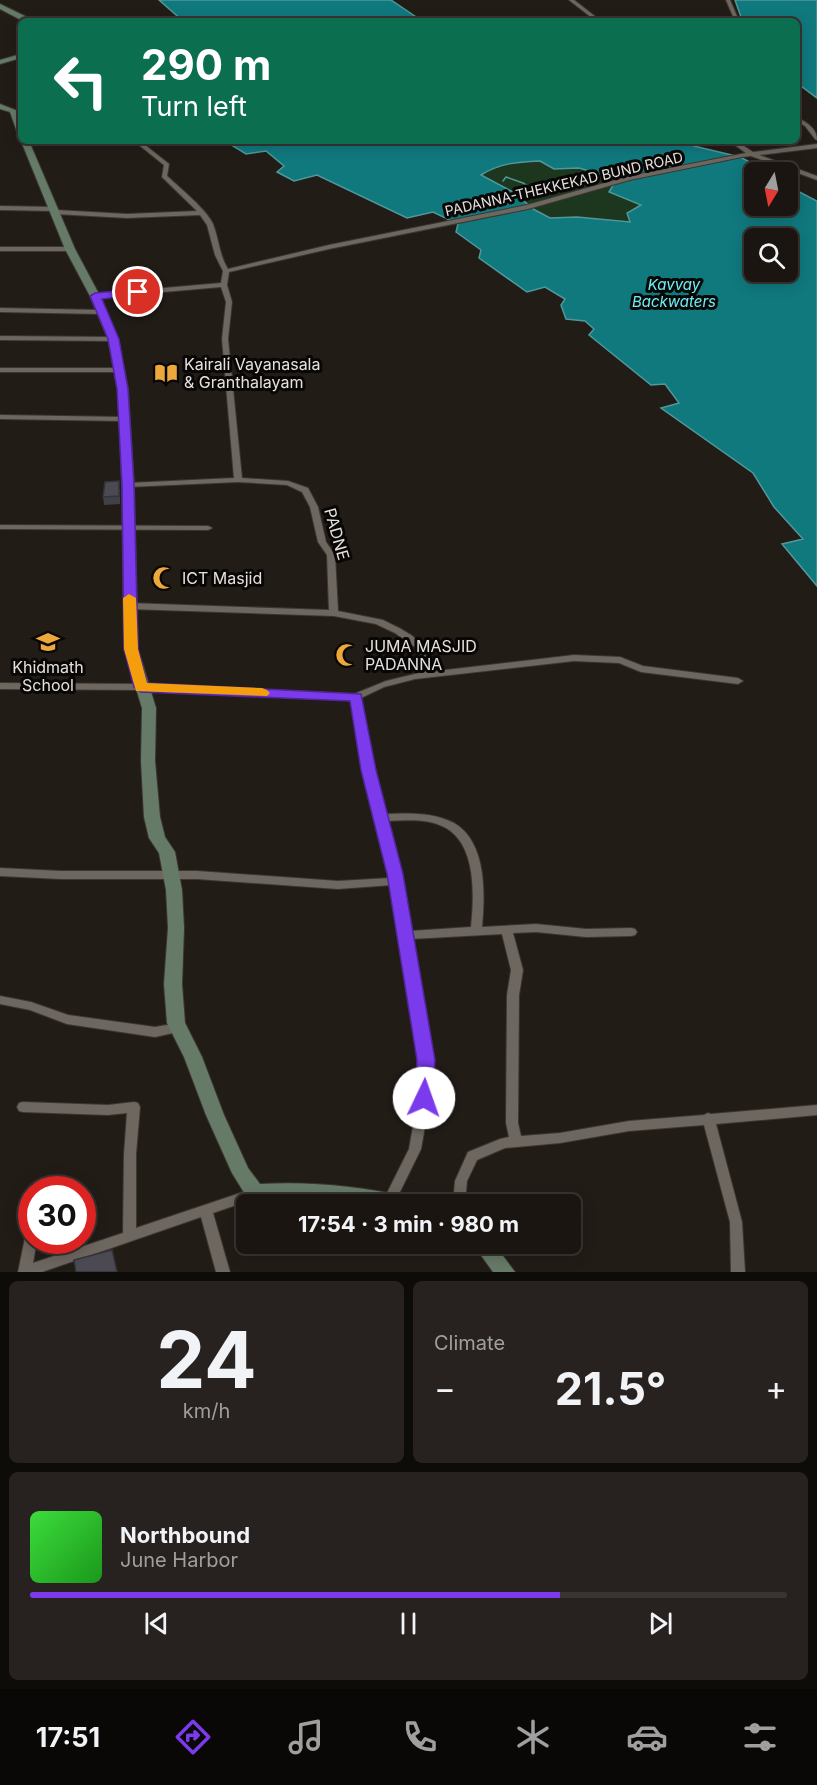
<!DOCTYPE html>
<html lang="en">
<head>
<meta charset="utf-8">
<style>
  :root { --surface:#1a1511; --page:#27221f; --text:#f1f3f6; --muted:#9f9f9f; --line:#383431; --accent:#7c3aed }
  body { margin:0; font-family:Inter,sans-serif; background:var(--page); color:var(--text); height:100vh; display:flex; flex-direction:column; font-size:22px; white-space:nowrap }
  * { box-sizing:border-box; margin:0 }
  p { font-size:20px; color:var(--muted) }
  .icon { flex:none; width:33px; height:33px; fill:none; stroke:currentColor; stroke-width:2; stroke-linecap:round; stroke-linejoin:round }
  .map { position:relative; height:1272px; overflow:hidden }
  .sheet { display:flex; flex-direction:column; gap:9px; padding:9px; background:#0e0c09; flex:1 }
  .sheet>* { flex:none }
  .banner { position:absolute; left:18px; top:18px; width:782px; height:126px; border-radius:9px; box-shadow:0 3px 15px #0003,0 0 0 2px var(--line); background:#0b6e4f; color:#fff; overflow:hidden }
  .needle { width:39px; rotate:190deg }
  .tools { position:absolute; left:744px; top:162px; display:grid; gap:12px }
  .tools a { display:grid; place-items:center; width:54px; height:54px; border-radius:9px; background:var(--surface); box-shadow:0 3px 15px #0003,0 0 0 2px var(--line); font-size:30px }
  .speed { position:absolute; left:18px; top:1176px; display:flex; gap:12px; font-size:30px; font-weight:700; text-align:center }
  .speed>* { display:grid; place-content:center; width:78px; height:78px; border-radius:50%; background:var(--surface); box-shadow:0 3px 15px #0003,0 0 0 2px var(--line); line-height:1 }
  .speed .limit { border:9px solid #d22; background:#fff; color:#111 }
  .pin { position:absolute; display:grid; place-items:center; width:51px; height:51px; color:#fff; margin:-26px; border:3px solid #fff; border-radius:50%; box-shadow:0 2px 6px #0007 }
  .me { position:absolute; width:66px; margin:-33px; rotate:3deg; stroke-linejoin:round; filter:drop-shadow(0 0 4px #0008) }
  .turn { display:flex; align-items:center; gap:21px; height:126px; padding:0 24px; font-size:27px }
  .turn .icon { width:78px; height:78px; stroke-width:2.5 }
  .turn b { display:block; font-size:42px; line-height:51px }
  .big { font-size:45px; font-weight:700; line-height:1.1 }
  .sheet .widget { flex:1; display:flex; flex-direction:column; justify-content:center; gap:9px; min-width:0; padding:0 21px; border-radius:9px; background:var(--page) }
  .sheet .dial { align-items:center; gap:0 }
  .dial b { font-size:78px; line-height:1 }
  .song { display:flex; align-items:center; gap:18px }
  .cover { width:72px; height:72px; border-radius:9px; background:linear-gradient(135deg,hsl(120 70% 55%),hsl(120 70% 35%)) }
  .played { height:6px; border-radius:3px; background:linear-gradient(90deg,var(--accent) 70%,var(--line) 70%) }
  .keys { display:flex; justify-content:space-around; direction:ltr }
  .heat { display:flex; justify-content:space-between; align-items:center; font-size:33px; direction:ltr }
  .sheet .tiles { flex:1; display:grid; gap:9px; grid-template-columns:1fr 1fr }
  .widget:last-child { grid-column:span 2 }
  .trip { position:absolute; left:236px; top:1194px; width:345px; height:60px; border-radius:9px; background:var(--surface); box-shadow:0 3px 15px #0003,0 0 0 2px var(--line); font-weight:700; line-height:60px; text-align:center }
  .tabs { display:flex; height:96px; justify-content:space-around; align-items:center; background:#0a0807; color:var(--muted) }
  .tabs .icon { width:42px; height:42px }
  .tabs .selected { color:var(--accent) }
  .tabs b { font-size:27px; color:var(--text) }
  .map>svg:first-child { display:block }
  .green { fill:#1c371e }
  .water { fill:#10797e; stroke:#50989b; stroke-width:1.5; fill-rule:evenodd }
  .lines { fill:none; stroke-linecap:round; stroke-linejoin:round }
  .stream { stroke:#50989b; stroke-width:1.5 }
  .street-casing { stroke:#3b3733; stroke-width:2 }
  .secondary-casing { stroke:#3b3733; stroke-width:2 }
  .street { fill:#6e6760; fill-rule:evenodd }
  .secondary { fill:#667b67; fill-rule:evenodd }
  .wall { fill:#404047 }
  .building { fill:#4b4a53; stroke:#34343a; stroke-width:1.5 }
  .route { fill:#7c3aed; stroke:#51269a; stroke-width:1.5 }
  .slow { fill:#f59e0b }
  .labels { text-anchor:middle; stroke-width:6; stroke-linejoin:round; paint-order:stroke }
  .far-street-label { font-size:14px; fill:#e5e1de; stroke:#090705 }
  .far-water-label { font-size:15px; font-style:italic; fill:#6beff7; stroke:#090705 }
  .poi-label { font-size:16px; fill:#e5e1de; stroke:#090705; text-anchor:start }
  .street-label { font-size:16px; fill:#e5e1de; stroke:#090705 }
</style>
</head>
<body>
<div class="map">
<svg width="817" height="1272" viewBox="0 0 817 1272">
  <rect width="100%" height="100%" fill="#221c17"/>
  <!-- green -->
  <path class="green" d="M540,161L554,169L579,168L618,179L609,192L642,205L630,222L577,217L550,218L480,175C499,164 518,162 540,161Z"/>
  <!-- water -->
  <g class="water">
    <path d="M159,0H391L422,21H183Z"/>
    <path d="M735,0H817V98L797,83L796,21H745L741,17Z"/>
    <path d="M225,141H687L694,146L740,157L769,172H754V206H788V186L817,201V586L782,544L803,539L774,507L753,473L661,408L679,403L665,384L651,385L589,335L594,329L585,321L566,319L561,305L565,299L545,287L527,292L479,258L481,250L456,232L458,224L433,212L407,218L317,175L294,181L277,172L284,166L266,151L246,154ZM540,161L554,169L579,168L617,179L609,192L641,205L627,213L630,222L577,217L550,218L535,210L511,191L481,175C500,163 518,162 540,161ZM754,238H788V272H754Z"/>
  </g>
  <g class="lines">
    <!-- stream -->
    <path class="stream" d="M503,181L506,177L523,183L542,195"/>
    <!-- street casing -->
    <g class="street-casing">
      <g id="street">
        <path d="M569,0H574L601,21H596Z"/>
        <path d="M726,0H730L739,21H735Z"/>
        <path d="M796,117C806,122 817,128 817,140L815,139L805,126L796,121Z"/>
        <path d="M134,141H140L169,164L167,176C180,188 206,209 213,224C219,239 219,255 228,269L329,245L527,205L629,176L746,153L729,141H736L753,152L817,144V148L759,155L817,176V180L751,156L742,157L630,180L528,209L329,249L229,272L227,285L232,302L228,339L242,478L288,481L308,488L318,507L326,542L335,555L338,611L383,620L401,629L411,635L424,646L428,672L574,655L620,657L643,666L738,678L743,681L738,684L641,672L619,663L574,661L415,679L384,687L361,698L373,769L385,814C407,813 433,812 454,823C487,842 485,895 482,927L536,924L586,929L631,928L635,929L637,932L635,935L631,936L586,937L536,932L513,933L523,970L519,995L518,1123L521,1136L560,1133L629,1121L704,1115L708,1113L711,1114L817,1105V1115L716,1124L742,1222L745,1272H731L730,1222L704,1125L629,1131L560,1143L505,1148L477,1160L467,1181L465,1204H453L455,1181L468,1152L500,1139L509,1137L506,1123L507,995L511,970L502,934L411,939L432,1060L430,1098L421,1149L394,1204H384L383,1201L409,1149L418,1098L420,1060L392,885L338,889L197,879H61L0,876V868L61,871H197L338,881L390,878L363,769L352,700L141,690L0,689V683L141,684L354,694L386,681L419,673L415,647L395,633L376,624L334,616L129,609L125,606L129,603L329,610L327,555L318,542L310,507L302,492L287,485L238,482L128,487L124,485L128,483L234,478L222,339L226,302L221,287L95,298L92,296L95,294L221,283L223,271L215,255L207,225L200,215L127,218L55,214L53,213V211L0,210V206L54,207L56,208V210L127,214L197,211L162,177L164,165ZM387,821C406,820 429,818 446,828C477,846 474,897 471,927L410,931L400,874Z"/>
        <path d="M0,247H70L73,249L70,251H0Z"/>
        <path d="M0,308L101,310L104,312L101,314L0,312Z"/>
        <path d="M0,336L113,337L116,339L113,341L0,340Z"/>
        <path d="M0,368H119L123,370L119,372H0Z"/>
        <path d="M0,415L123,417L127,419L123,421L0,419Z"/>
        <path d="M0,525L208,526L212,528L208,530L0,529Z"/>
        <path d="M0,996L31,1002L68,1015L155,1027L178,1023L182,1025L184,1028L182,1031L155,1037L67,1024L30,1010L0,1004Z"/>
        <path d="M23,1102L108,1105L134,1102L138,1103L140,1107L136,1154V1228L255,1188L260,1189L261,1193L260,1197L213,1213L230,1272H216L201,1217L42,1272H18L27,1228L32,1226V1240H37L33,1263L123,1233L124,1154L127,1113L108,1115L23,1112L19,1111L17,1107L19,1103Z"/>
      </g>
    </g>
    <!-- secondary casing -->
    <g class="secondary-casing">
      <g id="secondary">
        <path d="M0,4L31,19L32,21H23L0,9Z"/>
        <path d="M21,54V58L0,64V60Z"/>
        <path d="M0,104L18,111L21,120V135L17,132L10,112L0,109Z"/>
        <path d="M21,141H29L75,249L100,296L118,339L128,389L134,485L138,649L156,708L155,761L160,817L165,837L175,852L182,890L184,928L182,984L185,1023L202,1057L224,1115L248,1168L260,1184C309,1181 357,1186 405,1196L412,1198L414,1204H361L292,1199L255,1201L248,1199L232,1173L206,1115L184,1057L167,1023L164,984L168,928L166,890L159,853L149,838L144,817L141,761L142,708L124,649L122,485L118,389L108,339L90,296L65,249Z"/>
        <path d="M473,1244H494L515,1272H493Z"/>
      </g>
    </g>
    <!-- street -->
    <use href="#street" class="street"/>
    <!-- secondary -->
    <use href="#secondary" class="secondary"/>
  </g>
  <!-- wall -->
  <path class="wall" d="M120,489V504L104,505L103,497Z"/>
  <!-- building -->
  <g class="building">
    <path d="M119,481V496L103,497L105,482Z"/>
    <path d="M112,1250L117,1272H76L74,1260Z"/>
  </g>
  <!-- route -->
  <path class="route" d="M138,289L143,292L142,294L102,299L119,339L128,389L134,485L138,649L147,683L361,694L376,770L403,874L435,1060L433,1098L431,1104L424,1106L418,1104L415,1098L417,1060L387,874L361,770L350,701L141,692L134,687L124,649L122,485L117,389L108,339L90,296L95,293Z"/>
  <!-- slow -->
  <path class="slow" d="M129,594L136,598L138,649L147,683L262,688L267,690L270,693L267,696L136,691L124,649L123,598Z"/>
  <!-- icons -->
  <defs>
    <g id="library-bare" transform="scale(1.8)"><path d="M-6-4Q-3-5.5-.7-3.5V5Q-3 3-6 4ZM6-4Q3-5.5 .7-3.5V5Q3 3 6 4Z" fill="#eda83b" stroke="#090705" stroke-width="2.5" paint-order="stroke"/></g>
    <g id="mosque-bare" transform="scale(1.8)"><path d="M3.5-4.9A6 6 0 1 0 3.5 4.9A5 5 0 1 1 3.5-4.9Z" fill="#eda83b" stroke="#090705" stroke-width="2.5" paint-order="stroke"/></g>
    <g id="school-bare" transform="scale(1.8)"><path d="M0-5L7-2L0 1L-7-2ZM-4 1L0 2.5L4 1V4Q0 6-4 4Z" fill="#eda83b" stroke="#090705" stroke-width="2.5" paint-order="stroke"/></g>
  </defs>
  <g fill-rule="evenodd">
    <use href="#library-bare" x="166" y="373"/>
    <use href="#mosque-bare" x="164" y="578"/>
    <use href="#school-bare" x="48" y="642"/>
    <use href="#mosque-bare" x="347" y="655"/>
  </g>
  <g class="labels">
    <!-- far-street labels -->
    <g class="far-street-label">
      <text transform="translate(564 184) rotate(-13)" y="5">PADANNA-THEKKEKAD BUND ROAD</text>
    </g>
    <!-- far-water labels -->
    <g class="far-water-label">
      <text x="674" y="290">Kavvay<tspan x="674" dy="17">Backwaters</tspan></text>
    </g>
    <!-- poi labels -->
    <g class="poi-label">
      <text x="184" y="370">Kairali Vayanasala<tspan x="184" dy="18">&amp; Granthalayam</tspan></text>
      <text x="182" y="584">ICT Masjid</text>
      <text x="365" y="652">JUMA MASJID<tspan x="365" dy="18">PADANNA</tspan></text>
      <text x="48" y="673" text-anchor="middle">Khidmath<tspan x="48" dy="18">School</tspan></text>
    </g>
    <!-- street labels -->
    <g class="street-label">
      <text transform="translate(337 534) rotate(74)" y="6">PADNE</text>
    </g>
  </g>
</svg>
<div class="tools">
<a><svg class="needle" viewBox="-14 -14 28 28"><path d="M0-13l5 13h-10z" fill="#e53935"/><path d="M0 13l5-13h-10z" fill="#9f9f9f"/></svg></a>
<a><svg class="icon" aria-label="search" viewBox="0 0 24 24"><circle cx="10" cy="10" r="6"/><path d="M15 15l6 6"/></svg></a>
</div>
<div class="speed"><div class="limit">30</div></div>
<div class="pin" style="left:138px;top:292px;background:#d93025"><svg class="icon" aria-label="arrive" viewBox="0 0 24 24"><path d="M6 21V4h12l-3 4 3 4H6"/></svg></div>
<svg class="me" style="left:424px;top:1098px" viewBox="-20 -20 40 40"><circle r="19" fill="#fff"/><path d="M0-13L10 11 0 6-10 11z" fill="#7c3aed"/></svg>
<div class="trip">17:54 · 3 min · 980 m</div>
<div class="banner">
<div class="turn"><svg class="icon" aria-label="left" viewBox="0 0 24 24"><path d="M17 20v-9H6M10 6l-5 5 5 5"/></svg><div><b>290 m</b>Turn left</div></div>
</div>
</div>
<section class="sheet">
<div class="tiles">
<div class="widget dial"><b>24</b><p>km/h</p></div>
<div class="widget"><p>Climate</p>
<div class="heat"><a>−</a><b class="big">21.5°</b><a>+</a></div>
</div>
<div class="widget">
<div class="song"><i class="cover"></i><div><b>Northbound</b><p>June Harbor</p></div></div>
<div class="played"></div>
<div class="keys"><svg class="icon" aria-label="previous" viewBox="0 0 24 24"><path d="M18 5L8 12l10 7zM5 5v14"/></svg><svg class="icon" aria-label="pause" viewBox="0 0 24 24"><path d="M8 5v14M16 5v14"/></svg><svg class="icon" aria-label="next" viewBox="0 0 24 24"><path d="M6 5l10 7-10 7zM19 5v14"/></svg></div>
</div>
</div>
</section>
<nav class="tabs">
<b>17:51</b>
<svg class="icon selected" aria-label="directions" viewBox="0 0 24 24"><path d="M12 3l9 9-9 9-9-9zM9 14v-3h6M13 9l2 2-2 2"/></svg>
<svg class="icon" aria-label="music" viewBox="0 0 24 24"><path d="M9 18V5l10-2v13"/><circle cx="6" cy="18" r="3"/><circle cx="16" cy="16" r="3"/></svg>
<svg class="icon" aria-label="phone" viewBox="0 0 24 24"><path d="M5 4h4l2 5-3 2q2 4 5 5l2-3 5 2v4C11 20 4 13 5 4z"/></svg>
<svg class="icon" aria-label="climate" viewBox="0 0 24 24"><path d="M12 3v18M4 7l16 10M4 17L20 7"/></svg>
<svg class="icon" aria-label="car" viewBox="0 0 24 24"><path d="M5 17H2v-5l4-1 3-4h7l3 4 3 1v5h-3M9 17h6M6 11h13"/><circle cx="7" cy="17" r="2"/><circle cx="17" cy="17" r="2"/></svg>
<svg class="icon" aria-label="filters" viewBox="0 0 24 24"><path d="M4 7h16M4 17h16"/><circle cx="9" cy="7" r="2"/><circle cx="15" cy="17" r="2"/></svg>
</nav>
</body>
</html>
